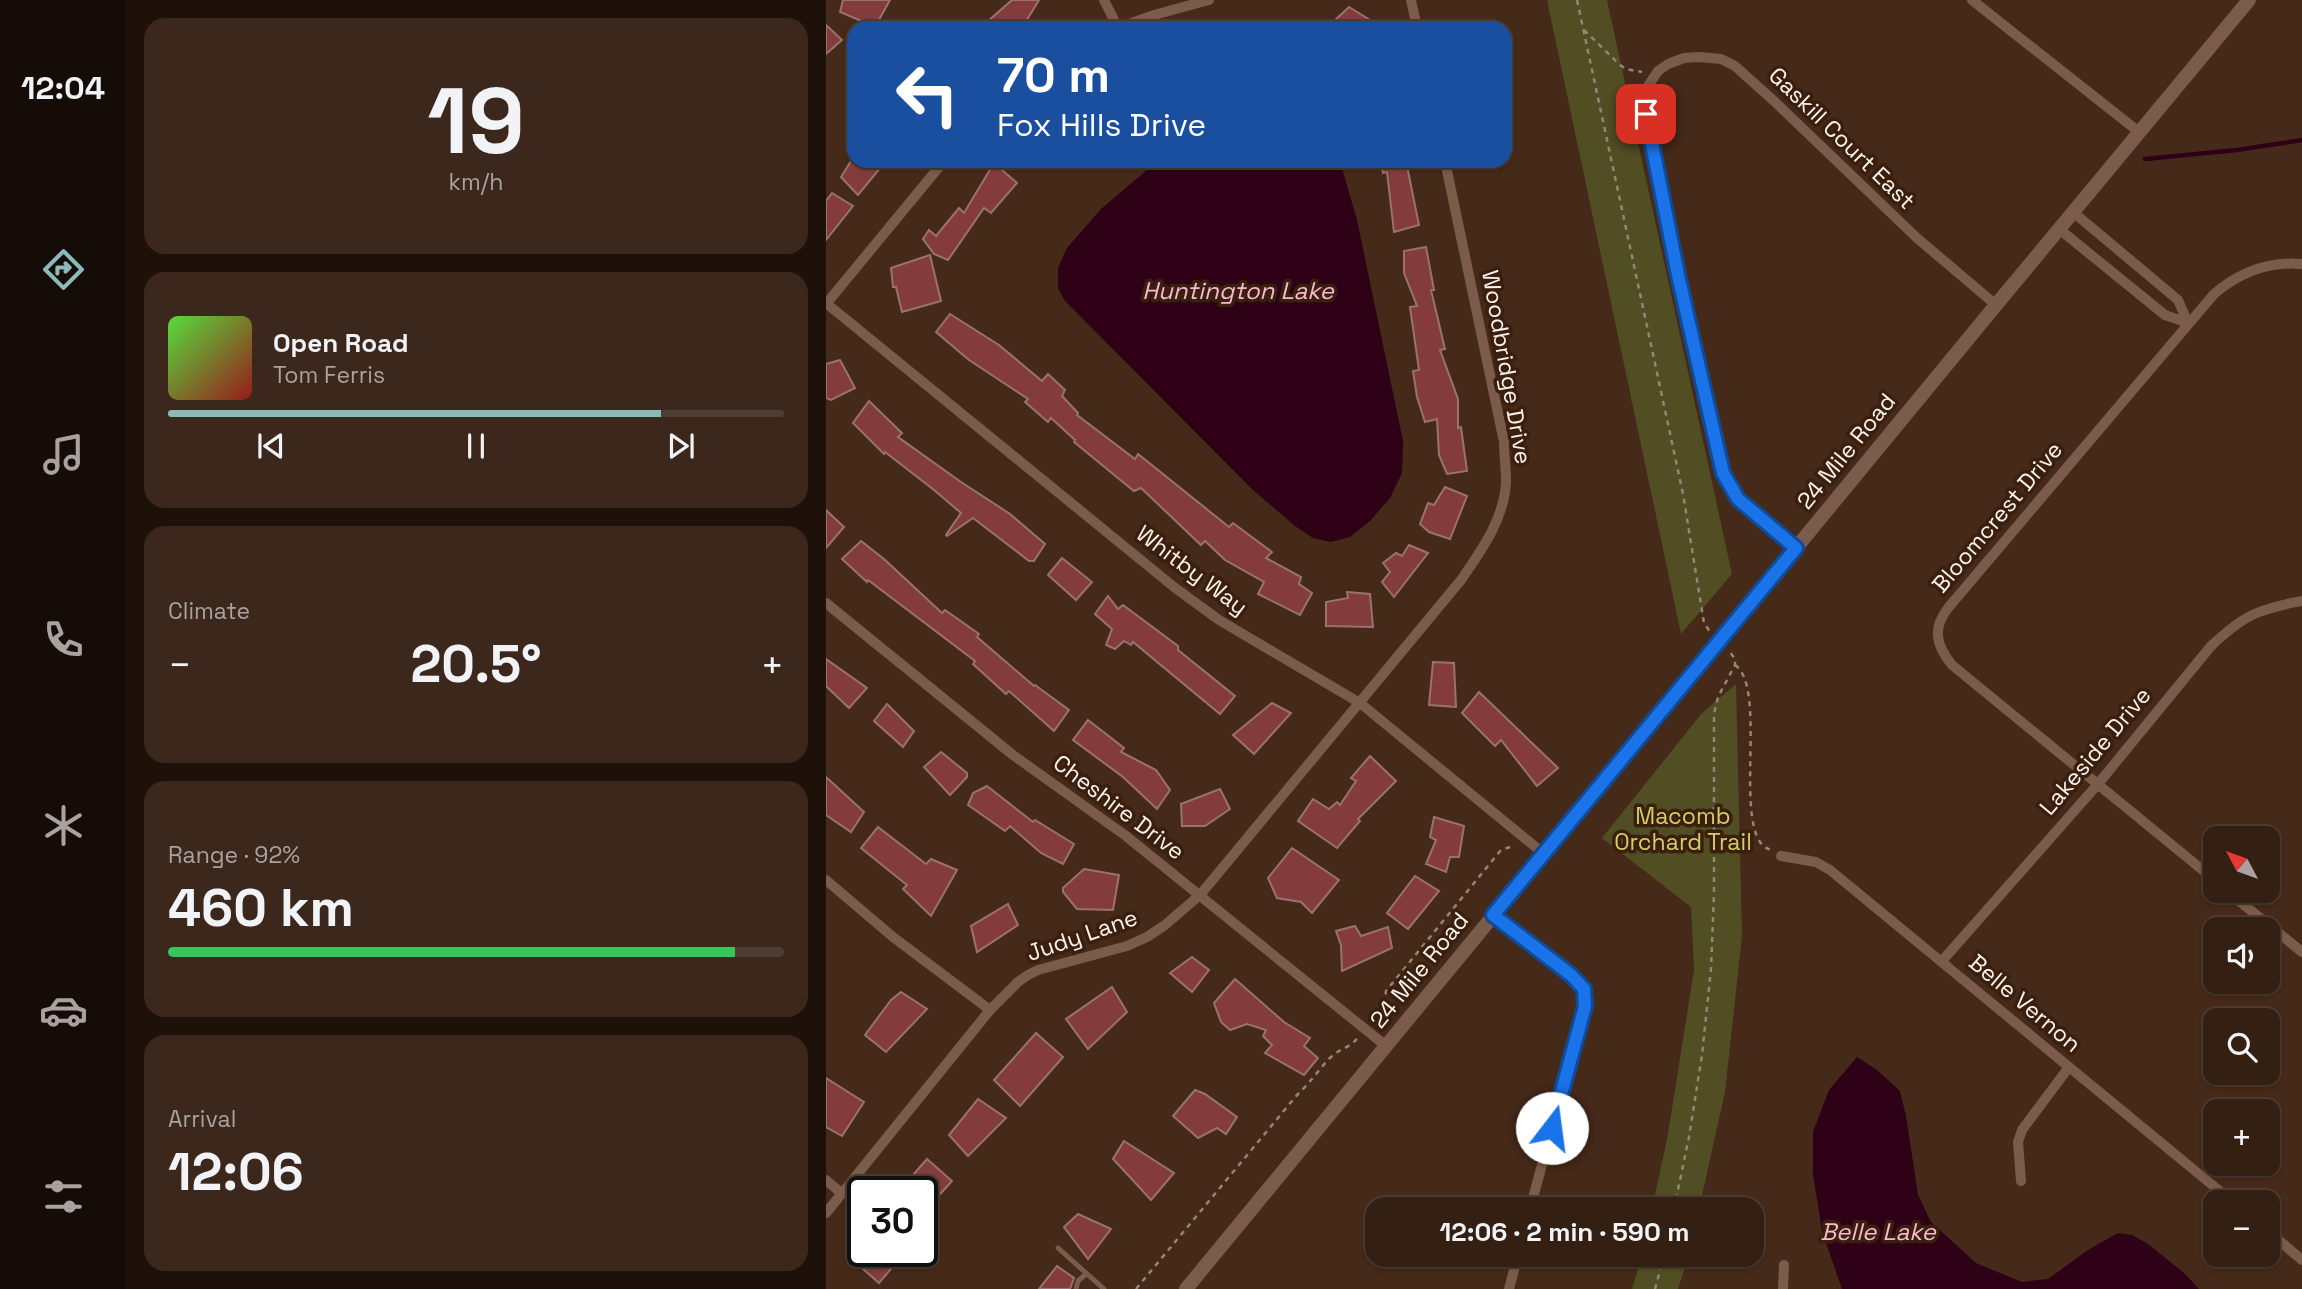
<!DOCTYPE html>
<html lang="en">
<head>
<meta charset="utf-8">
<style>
  :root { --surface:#341f13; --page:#3c271c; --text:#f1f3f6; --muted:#a9a2a0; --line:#4e3d33; --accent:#8bbbb9 }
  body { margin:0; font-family:"Space Grotesk",sans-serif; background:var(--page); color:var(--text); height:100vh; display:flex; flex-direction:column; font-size:26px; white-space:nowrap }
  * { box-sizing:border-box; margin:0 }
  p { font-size:23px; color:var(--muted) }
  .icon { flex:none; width:38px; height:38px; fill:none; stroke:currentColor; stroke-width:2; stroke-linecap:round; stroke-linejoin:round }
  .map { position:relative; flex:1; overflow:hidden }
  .side { display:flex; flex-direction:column; gap:18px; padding:18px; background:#1d110a; width:700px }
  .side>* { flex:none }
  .guide { position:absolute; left:21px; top:21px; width:665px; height:147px; border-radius:21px; box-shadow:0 2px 5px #0004,0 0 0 2px var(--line); background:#1a4fa0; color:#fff; overflow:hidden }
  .needle { width:46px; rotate:311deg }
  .controls { position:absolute; left:1377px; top:826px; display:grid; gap:14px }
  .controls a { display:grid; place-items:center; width:77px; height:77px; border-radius:14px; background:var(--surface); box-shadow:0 2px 5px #0004,0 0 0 2px var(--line); font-size:35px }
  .speed { position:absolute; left:21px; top:1176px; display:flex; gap:14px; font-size:35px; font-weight:700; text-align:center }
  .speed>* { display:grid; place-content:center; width:91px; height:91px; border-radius:50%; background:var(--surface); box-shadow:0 2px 5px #0004,0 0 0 2px var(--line); line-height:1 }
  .speed .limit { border:4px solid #111; border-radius:10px; background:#fff; color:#111 }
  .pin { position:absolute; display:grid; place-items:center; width:60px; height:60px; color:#fff; margin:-30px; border-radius:14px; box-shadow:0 4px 10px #0006 }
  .me { position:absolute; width:77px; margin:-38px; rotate:15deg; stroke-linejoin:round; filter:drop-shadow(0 0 5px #0008) }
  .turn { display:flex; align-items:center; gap:24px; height:147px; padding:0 35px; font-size:32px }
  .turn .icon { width:91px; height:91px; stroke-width:2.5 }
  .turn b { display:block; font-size:49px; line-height:60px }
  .big { font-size:52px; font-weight:800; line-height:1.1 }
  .side .widget { flex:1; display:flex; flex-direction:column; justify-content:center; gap:10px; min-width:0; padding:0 24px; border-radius:21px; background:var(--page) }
  .side .dial { align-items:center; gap:0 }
  .dial b { font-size:91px; line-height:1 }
  .song { display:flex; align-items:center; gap:21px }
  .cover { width:84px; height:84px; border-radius:10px; background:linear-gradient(135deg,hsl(110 70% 55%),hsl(0 70% 35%)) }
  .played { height:7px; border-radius:4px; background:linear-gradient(90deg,var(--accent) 80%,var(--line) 80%) }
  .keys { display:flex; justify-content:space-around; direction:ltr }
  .heat { display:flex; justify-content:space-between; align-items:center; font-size:38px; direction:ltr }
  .charge { height:10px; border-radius:5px; background:linear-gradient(90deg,#34c759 92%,var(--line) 0) }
  .trip { position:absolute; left:539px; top:1197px; width:399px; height:70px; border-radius:21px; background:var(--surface); box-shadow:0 2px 5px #0004,0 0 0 2px var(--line); font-weight:800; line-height:70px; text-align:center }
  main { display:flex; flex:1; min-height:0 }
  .menu { display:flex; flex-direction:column; width:126px; justify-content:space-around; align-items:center; background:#150c08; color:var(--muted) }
  .menu .icon { width:49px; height:49px }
  .menu .current { color:var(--accent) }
  .menu b { font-size:32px; color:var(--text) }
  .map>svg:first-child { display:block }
  .green { fill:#514e23 }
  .water { fill:#2e0117 }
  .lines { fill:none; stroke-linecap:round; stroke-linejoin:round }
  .stream { stroke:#2e0117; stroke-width:4.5 }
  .building { fill:#833c3b; stroke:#997270; stroke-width:2 }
  .path { stroke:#988378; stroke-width:2.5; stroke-dasharray:5 5; stroke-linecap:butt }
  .service { stroke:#7b5b4a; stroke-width:5 }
  .minor { stroke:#7b5b4a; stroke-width:10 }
  .tertiary { stroke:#7b5b4a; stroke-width:14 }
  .route-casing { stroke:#114b97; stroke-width:18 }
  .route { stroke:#1a73e8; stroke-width:12 }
  .labels { text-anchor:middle; stroke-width:7; stroke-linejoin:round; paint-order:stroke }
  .street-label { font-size:23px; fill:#fef2ec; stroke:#3a1f0f }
  .park-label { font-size:23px; fill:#d5ce64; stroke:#3a1f0f }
  .water-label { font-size:24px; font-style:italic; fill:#f7b9d0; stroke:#3a1f0f }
</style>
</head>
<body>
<main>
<nav class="menu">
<b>12:04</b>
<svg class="icon current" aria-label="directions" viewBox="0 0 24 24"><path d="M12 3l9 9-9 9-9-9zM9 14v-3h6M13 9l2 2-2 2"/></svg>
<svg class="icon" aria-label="music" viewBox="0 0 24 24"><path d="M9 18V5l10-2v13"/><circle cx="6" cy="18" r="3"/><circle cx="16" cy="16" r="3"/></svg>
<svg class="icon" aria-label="phone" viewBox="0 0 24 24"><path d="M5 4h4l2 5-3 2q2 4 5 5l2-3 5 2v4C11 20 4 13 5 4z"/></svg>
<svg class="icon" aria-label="climate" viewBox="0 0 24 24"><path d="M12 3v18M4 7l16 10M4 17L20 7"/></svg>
<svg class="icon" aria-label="car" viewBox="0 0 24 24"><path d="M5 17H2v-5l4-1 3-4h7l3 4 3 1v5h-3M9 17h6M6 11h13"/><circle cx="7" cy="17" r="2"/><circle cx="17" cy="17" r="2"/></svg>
<svg class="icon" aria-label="filters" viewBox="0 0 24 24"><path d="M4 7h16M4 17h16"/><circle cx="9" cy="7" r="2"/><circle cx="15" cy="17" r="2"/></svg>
</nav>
<section class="side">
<div class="widget dial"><b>19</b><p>km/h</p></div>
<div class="widget">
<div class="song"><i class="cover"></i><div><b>Open Road</b><p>Tom Ferris</p></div></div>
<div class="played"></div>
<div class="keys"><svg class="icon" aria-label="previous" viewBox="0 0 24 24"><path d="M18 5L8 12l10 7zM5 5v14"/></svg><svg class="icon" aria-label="pause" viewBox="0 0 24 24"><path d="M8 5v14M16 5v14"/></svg><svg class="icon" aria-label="next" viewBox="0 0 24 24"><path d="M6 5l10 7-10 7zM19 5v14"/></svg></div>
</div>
<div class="widget"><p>Climate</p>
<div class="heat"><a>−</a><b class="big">20.5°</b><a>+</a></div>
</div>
<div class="widget"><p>Range · 92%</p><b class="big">460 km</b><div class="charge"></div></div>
<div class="widget"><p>Arrival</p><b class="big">12:06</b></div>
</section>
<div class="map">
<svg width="1476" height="1289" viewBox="0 0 1476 1289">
  <rect width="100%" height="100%" fill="#452919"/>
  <!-- green -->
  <g class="green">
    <path d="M721,0H781L906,574L855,634Z"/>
    <path d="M910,684L916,936L899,1092L873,1209H826L842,1134L868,970L865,907L776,838L876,713Z"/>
    <path d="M816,1255H863L852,1289H806Z"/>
  </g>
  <!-- water -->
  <g class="water">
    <path d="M335,161H514L531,220L577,441L576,473L564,498L544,521L524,537L505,542L487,538L469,526L427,490L239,301L232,288V268L241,248L275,209L321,170Z"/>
    <path d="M1031,1057L1051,1070L1074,1091L1080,1116L1092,1195L1105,1222L1150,1263L1196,1282L1222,1279L1262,1250L1292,1233L1306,1235L1322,1244L1358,1273L1373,1289H1016L996,1231L987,1174V1132L1003,1090Z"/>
  </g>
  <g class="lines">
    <!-- stream -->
    <path class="stream" d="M1319,159L1411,150L1476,140"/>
  </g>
  <!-- building -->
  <g class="building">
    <path d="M17,0H64L49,27L14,12Z"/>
    <path d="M186,0H213L196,28H154Z"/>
    <path d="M523,7L557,28H511L507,22Z"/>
    <path d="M0,25L16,40L0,54Z"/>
    <path d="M25,161H60L32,195L15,177Z"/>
    <path d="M554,161H580L593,225L568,232L561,172L557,173Z"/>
    <path d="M168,163L191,183L165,213L158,208L122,260L108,254L97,239L103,230L110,236L133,208L138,213Z"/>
    <path d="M6,193L27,206L0,240V201Z"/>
    <path d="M600,247L608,290H605L619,349L614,350L632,399V428L635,427L641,471L621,474L613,455L611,419L599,422L591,397L587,371L593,370L584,307L591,306L578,273V251Z"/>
    <path d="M104,255L115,301L76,312L70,287H67L65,268Z"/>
    <path d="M124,314L173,345L216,381L222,374L239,390L236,396L252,413L251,415L309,459L312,454L403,527L407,523L446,552L440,558L475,577L473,584L486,593L474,615L432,594L438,582L399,560L379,541L375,545L315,488L308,491L298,483L248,442L249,440L225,418L222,422L199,402L202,399L143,360L110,332Z"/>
    <path d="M14,360L29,388L5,400L0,398V364Z"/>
    <path d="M43,401L76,433L72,437L135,482L184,514L219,544L208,561H203L147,518L121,536L120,535L135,513L108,490L59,452L58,454L27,423Z"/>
    <path d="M619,487L641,496L624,539L603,532L594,524L602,503L608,505Z"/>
    <path d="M0,510L18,527L0,548Z"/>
    <path d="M35,541L58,559L116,613L119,610L153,634L151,637L208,686L209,685L243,710L228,731L183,691L180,694L147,664L149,661L42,580L41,582L16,559Z"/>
    <path d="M583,545L602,553L568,597L556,582L564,572L557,563L570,553L576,556Z"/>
    <path d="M236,558L266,582L250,600L222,575Z"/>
    <path d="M521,592L544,594L547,627L500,626V602L522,598Z"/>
    <path d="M282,596L292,609L297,605L352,646V650L409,696L394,714L307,642L305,645L298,641L289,649L280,645L286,629L269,614Z"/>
    <path d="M0,659L41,688L23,708L0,686Z"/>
    <path d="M607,662L628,663L630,707L603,705Z"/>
    <path d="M653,692L732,768L711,786L675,740L669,746L636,713Z"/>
    <path d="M446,703L465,713L428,754L407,735Z"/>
    <path d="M61,704L88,731L77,747L48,721Z"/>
    <path d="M262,720L298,748L295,752L330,770L344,790L331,809L297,777L247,740Z"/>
    <path d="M115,752L141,773V777L124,795L98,767Z"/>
    <path d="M544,756L570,781L532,819L534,821L511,848L472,821L487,799L503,809L511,802L514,805L530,781L525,778Z"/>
    <path d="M0,777L38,812L25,832L0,815Z"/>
    <path d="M161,786L207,822L209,820L248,844L237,864L215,853L184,826L179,831L142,805L147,793Z"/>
    <path d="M394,789L404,809L379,826H356L355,804Z"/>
    <path d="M608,817L638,826L633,857H624L620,872L600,864L610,840L604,837Z"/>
    <path d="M52,827L100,864L105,859L131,870L105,916L77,889L81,885L35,848Z"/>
    <path d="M466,848L513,880L486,913L475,902L451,898L442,878Z"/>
    <path d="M258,869L293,875L287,910L251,909L237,892V888Z"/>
    <path d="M589,876L613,891L582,929L561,913Z"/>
    <path d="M182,904L192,925L151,952L145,926Z"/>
    <path d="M529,926L535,936L562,927L566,948L516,971L515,945L510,931Z"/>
    <path d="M366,957L383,970L366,992L344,973Z"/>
    <path d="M409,979L458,1022L484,1038L478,1046L492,1058L478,1075L439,1053L446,1045L437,1036L440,1030L421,1024L404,1030L395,1022L388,1003Z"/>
    <path d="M286,987L301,1012L262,1049L240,1019Z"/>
    <path d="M75,992L101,1009L60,1052L39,1035L65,1000Z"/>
    <path d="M210,1033L237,1057L194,1106L168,1080Z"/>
    <path d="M0,1078L38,1102L16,1136L0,1127Z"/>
    <path d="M369,1090L379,1094L411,1117L400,1134L391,1128L372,1138L347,1116Z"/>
    <path d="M152,1099L180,1118L142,1156L123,1135Z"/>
    <path d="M298,1141L348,1173L325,1200L287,1159Z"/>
    <path d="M101,1159L126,1181L96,1214V1192H72Z"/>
    <path d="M252,1214L285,1229L262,1259L238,1227Z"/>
    <path d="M37,1240V1251H68L75,1257L53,1283L20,1254Z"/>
    <path d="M231,1266L248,1278L244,1289H213Z"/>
  </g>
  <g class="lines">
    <!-- path -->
    <g class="path">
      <path d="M751,0L857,494L878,623L885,633"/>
      <path d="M758,30L794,65L800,69L816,72"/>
      <path d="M909,665C940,686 911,808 934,842C937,847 942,849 947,851"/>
      <path d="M867,820L887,825"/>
      <path d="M547,1020L558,1008L560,991L675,850L687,846"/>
      <path d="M848,1209L863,1137L876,1055L885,969L888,894V714L892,697L909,665V659L904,652"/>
      <path d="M310,1289L471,1095C484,1083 493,1069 505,1057C513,1049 522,1049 532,1038"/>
      <path d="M829,1289L838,1255"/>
    </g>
    <!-- service -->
    <g class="service">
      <path d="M232,1248L278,1289"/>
      <path d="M250,1289L252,1281L260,1274"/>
    </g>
    <!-- minor -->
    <g class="minor">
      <path d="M278,0L292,28"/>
      <path d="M585,0L591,28"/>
      <path d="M1146,0L1313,132"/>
      <path d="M292,28L328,15L383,0"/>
      <path d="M1233,229L1339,315L1362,323L1352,300L1247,212"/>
      <path d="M0,303L348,587L393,620L534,703L718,854"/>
      <path d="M0,304L118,161"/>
      <path d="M969,548C943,526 911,505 897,473L852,275L820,114L822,86L832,71L842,64L858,58L873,57L895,59L909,66L948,101L1091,238L1170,305"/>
      <path d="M0,603L187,755L300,836L560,1046"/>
      <path d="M955,856L990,862L1004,870L1407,1202"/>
      <path d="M0,880L67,937L164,1010"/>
      <path d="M1390,881L1126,665C1110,645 1106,629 1122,608L1388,294C1414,272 1442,261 1476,264"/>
      <path d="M1401,891L1476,952"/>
      <path d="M668,915L745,975L758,989L759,1006L704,1209"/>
      <path d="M1116,961L1272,784L1385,646C1418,615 1432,609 1476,601"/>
      <path d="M0,1180L15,1193"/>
      <path d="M1195,1181L1192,1142L1196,1130L1243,1067"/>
      <path d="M0,1213L164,1010L192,982L202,975L212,970L301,946L321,937L339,925L374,895L635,580C655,551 679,518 680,481C680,468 678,455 678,442L619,161"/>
      <path d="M1442,1231L1476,1260"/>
      <path d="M683,1289L692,1255"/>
      <path d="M957,1289L958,1265"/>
    </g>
    <!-- tertiary -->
    <path class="tertiary" d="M360,1289L1170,305L1423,0"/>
  </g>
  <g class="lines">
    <!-- route casing -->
    <g class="route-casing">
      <path id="route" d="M726,1128L759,1006L758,989L745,975L667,915L970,548L912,499L897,473L852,275L820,114"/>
    </g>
    <!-- route -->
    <use href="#route" class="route"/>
  </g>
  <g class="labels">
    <!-- street labels -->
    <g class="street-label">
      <text transform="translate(1016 138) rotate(44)" y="8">Gaskill Court East</text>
      <text transform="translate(681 367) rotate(80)" y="8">Woodbridge Drive</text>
      <text transform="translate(1020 451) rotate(-51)" y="8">24 Mile Road</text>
      <text transform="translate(1171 517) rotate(-50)" y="8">Bloomcrest Drive</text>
      <text transform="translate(366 570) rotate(37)" y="8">Whitby Way</text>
      <text transform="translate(1269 751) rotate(-50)" y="8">Lakeside Drive</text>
      <text transform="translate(293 807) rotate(37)" y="8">Cheshire Drive</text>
      <text transform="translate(256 935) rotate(-19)" y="8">Judy Lane</text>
      <text transform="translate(593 970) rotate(-51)" y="8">24 Mile Road</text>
      <text transform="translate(1199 1003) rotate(40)" y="8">Belle Vernon</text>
    </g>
    <!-- park labels -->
    <g class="park-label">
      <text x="857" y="824">Macomb<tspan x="857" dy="26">Orchard Trail</tspan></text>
    </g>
    <!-- water labels -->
    <g class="water-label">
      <text x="412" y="299">Huntington Lake</text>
      <text x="1052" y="1240">Belle Lake</text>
    </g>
  </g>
</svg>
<div class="controls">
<a><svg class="needle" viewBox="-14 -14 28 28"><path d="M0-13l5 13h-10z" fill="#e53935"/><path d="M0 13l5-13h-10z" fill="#a9a2a0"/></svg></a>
<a><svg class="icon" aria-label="sound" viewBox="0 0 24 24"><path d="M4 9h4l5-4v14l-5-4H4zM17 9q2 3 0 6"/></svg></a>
<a><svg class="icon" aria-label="search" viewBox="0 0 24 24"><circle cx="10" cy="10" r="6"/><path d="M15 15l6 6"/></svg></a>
<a>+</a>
<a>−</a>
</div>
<div class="speed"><div class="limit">30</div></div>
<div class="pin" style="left:820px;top:114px;background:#d93025"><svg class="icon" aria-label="arrive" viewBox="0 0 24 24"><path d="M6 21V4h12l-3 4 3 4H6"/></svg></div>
<svg class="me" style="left:726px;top:1128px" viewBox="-20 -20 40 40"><circle r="19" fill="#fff"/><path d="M0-13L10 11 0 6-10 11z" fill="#1a73e8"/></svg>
<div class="trip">12:06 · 2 min · 590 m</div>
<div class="guide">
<div class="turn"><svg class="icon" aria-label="left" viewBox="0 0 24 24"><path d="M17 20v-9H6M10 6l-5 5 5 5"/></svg><div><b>70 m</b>Fox Hills Drive</div></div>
</div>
</div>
</main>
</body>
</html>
